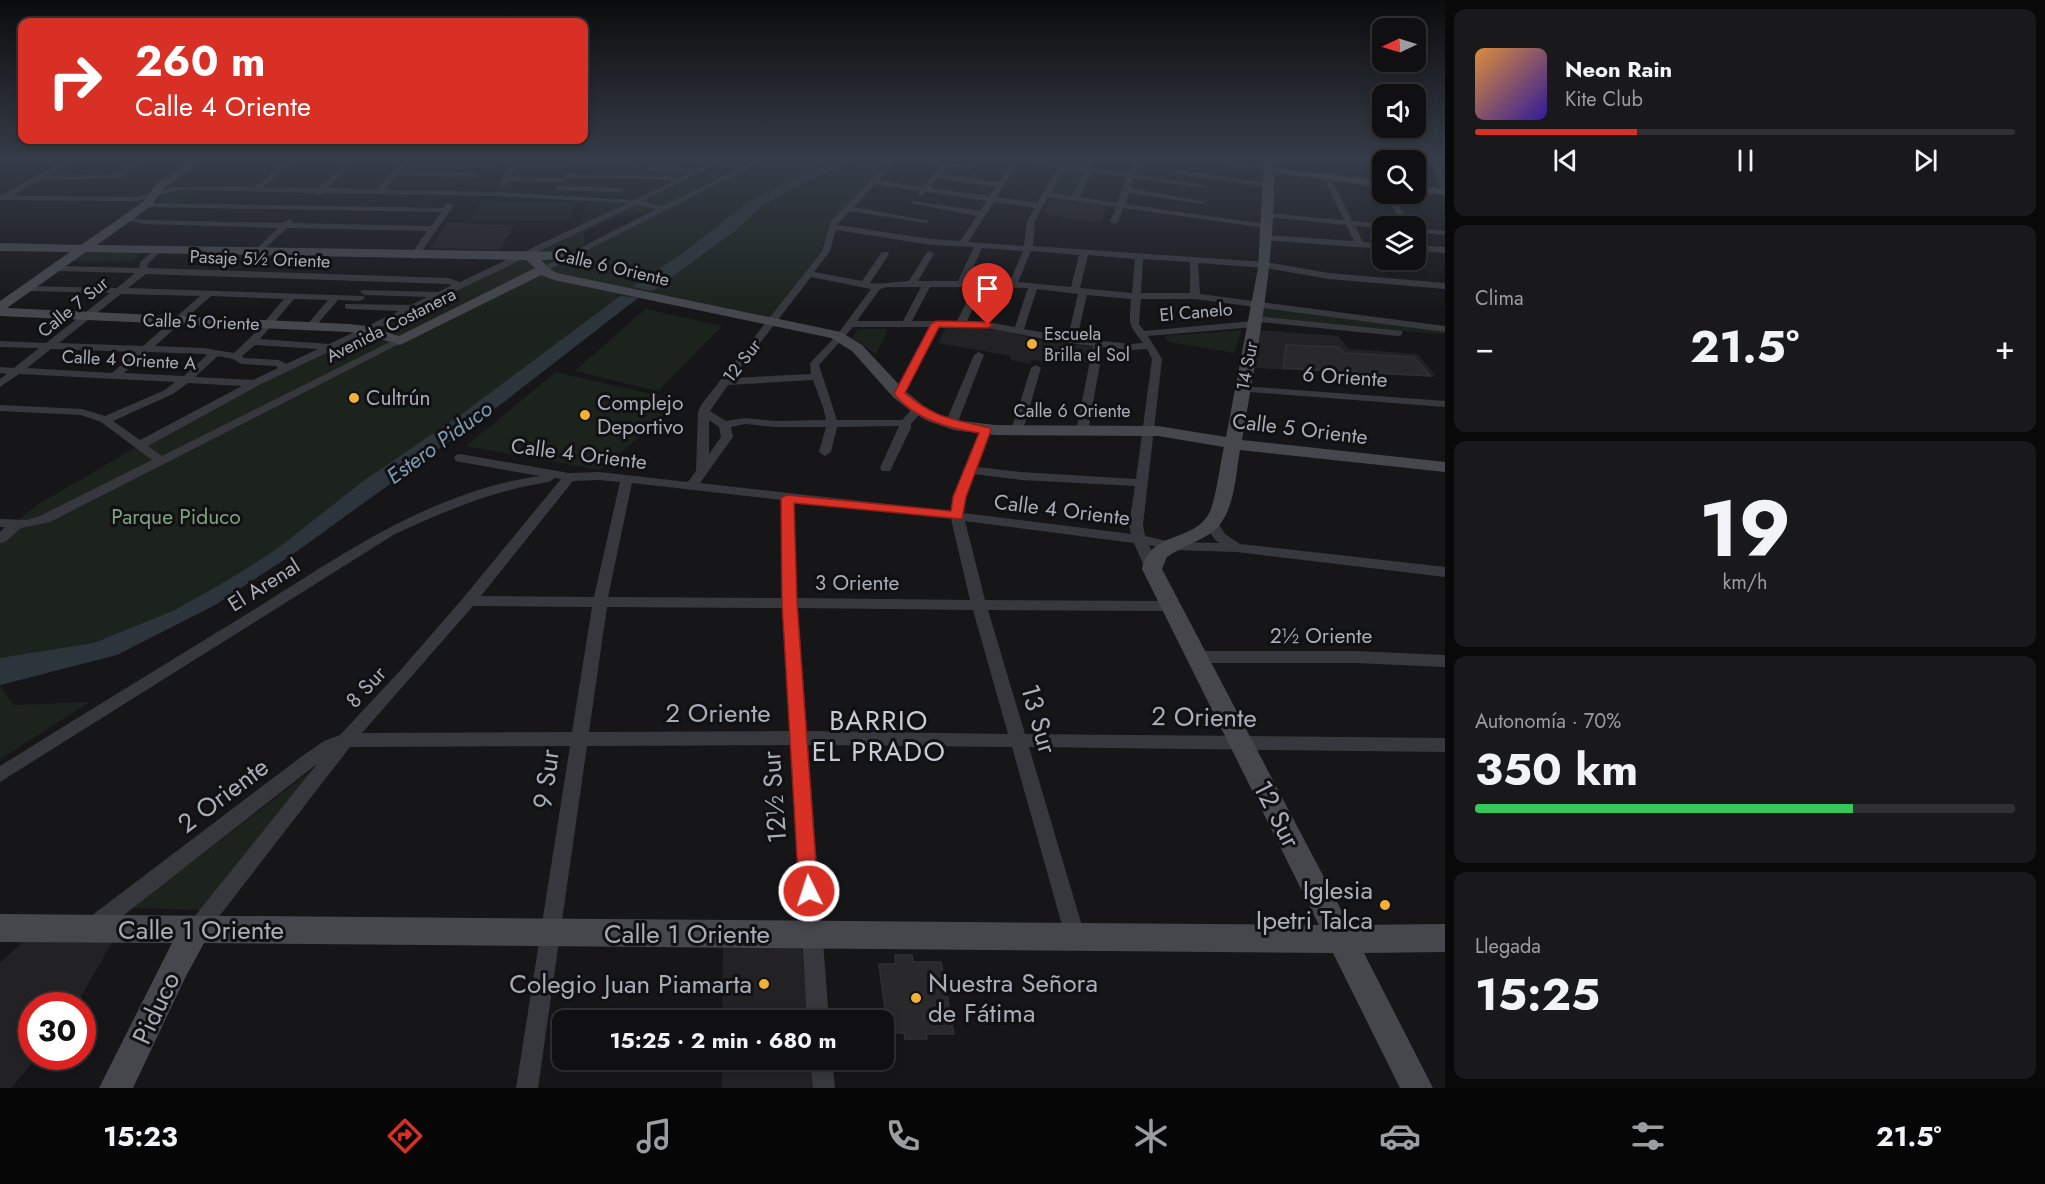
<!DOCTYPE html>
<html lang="es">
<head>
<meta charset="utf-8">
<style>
  :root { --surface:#101012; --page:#19191b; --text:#f1f3f6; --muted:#9c9d9f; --line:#303032; --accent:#d93025 }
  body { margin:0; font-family:Jost,sans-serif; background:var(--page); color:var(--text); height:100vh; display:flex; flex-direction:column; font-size:22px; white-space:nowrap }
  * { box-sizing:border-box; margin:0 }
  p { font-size:20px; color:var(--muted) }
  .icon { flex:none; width:33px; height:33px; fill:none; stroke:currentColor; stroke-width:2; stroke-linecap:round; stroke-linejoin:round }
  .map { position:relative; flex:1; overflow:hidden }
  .side { display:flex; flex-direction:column; gap:9px; padding:9px; background:#09090a; width:600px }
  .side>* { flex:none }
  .banner { position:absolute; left:18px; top:18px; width:570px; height:126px; border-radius:12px; box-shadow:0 3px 9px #0003,0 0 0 2px var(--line); background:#d93025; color:#fff; overflow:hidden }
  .needle { width:39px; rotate:266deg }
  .buttons { position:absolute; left:1372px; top:18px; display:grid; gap:12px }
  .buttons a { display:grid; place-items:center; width:54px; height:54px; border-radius:12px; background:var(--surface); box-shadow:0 3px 9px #0003,0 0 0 2px var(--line); font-size:30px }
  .speed { position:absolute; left:18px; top:992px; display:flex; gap:12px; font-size:30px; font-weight:700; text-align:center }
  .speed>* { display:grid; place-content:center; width:78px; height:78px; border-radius:50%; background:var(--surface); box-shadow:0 3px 9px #0003,0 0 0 2px var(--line); line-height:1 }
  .speed .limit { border:9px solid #d22; background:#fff; color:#111 }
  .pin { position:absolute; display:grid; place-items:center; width:51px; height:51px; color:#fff; margin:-62px -26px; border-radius:50% 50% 50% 0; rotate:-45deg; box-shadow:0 0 6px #0007 }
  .pin .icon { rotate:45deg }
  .me { position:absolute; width:66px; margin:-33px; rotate:356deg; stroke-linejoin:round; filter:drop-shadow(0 0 4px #0008) }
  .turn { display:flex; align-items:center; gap:21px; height:126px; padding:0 18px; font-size:27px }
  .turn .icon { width:78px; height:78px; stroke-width:2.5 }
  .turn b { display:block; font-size:42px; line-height:51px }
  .big { font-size:45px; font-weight:700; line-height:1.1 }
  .side .card { flex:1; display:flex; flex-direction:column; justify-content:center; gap:9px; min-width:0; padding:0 21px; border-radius:12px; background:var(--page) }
  .side .dial { align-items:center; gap:0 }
  .dial b { font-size:78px; line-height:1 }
  .song { display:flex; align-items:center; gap:18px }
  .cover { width:72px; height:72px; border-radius:9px; background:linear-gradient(135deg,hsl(30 70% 55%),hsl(250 70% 35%)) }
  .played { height:6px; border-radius:3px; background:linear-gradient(90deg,var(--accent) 30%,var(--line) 30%) }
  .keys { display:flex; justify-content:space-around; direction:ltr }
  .heat { display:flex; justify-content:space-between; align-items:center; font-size:33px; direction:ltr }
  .charge { height:9px; border-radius:4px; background:linear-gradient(90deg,#34c759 70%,var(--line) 0) }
  .trip { position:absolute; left:552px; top:1010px; width:342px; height:60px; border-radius:12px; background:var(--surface); box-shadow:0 3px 9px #0003,0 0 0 2px var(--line); font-weight:700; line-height:60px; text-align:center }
  .dock { display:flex; height:96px; justify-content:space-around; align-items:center; background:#060607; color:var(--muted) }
  .dock .icon { width:42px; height:42px }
  .dock .selected { color:var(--accent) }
  .dock b { font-size:27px; color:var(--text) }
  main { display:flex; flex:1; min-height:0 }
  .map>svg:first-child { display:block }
  .built { fill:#222225 }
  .green { fill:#1c231d }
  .water { fill:#2c353c }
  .building { fill:#29292c; stroke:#303034; stroke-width:1.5 }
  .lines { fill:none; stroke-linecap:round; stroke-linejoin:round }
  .street { fill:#37383d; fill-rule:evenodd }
  .secondary { fill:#45474d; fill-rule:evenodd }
  .route { fill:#d93025; stroke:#8d1f18; stroke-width:1.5 }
  .poi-dot { fill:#f2b134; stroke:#111113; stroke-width:2 }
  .labels { text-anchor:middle; stroke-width:6; stroke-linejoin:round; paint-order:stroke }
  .far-street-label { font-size:18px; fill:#a8adb8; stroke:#111113 }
  .far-poi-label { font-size:18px; fill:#a8adb8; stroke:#111113; text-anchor:start }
  .street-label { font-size:21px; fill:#a8adb8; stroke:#111113 }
  .poi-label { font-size:21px; fill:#a8adb8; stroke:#111113; text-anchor:start }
  .park-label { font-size:21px; fill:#7fa381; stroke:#111113 }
  .water-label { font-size:22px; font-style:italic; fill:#7f9bb3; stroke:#111113 }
  .near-street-label { font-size:26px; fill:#a8adb8; stroke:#111113 }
  .near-poi-label { font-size:26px; fill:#a8adb8; stroke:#111113; text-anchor:end }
  .near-neighbourhood-label { font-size:27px; letter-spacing:1.5px; fill:#c9ccd4; stroke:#111113 }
</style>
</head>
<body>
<main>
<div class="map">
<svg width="1445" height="1088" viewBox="0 0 1445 1088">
  <rect width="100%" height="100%" fill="#161618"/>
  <!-- built -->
  <g class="built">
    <path d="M413,159H530L528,162L498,163L493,168L407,167Z"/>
    <path d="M1051,198L1108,206L1100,223L1043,214Z"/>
    <path d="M447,223L514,225L500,250L430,248Z"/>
    <path d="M946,327L999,330L1043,341L1095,347L1091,363L1048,358L1046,362L1032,360L1030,364L1010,360L1011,356L938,343Z"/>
    <path d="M1259,330L1338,336L1349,349L1418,354L1436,377L1254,368Z"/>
    <path d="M114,939L76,1005H32V1056H38L11,1088H0V963L23,942Z"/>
    <path d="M802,946L808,1020H722L723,948Z"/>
    <path d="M722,1059H811L814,1088H722Z"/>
  </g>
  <!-- green -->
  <g class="green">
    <path d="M729,159H756L713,180L701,173Z"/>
    <path d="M767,159H889L830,223L827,241L820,253L769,318L644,293L506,401L403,471L325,531L245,583L183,620L0,673V540L17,524L21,518L37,505L140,445L255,384L520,257L573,256Z"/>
    <path d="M1070,159H1091L1072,198L1051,195Z"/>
    <path d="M694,176L707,183L663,206L643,201Z"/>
    <path d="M180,191H198L178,205H155L164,195Z"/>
    <path d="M482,201L576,202L568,221L470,220Z"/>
    <path d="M589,201L621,202L625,203L583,223L581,221Z"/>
    <path d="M632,204L655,209L626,217L621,215L584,232V244L567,253H533Z"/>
    <path d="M87,251L144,252L131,262L73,261Z"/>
    <path d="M1262,306L1445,330V334L1306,325L1260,317Z"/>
    <path d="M645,309L722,326L658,391L575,371Z"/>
    <path d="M858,329H888L876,354L852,338Z"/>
    <path d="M1242,330L1234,353L1169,342L1164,336Z"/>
    <path d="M556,372L676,400L681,402L600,470L466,446Z"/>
    <path d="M0,685L13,705L90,702L0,759Z"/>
    <path d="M320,764L203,910L132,908Z"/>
  </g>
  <!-- water -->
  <g class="water">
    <path d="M837,159H861L802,183L763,205L736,230L653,291L632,287L684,252L751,200Z"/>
    <path d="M620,296L638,298L497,407L293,554L215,605L117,655L0,685V658L94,643L175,610L228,580L277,549L362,482L463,413Z"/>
  </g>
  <!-- building -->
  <g class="building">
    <path d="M1286,345L1339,347L1344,353L1414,357L1430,376L1283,368Z"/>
    <path d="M895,955H912L913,962H941L954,1034H926L927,1039H905L904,1033H888L879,964H896Z"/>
  </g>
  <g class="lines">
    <!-- street -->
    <g class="street">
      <path d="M66,159H75L47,176L115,174L142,159H151L119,178L39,180L12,196L136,197L174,187H254L290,159H298L263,187L319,188L350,159H357L327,188L377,189L403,159H410L401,171L474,173L478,175L474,177L397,175L385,190L496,192L634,200L672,182L661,179L566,178L562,176L566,174L661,175L678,179L689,173L651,171L647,169L651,167L686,168L695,170L720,159H728L642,201L662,206L758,159H767L544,272L537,270L656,209L636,205L259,385L148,446L162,456L396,339H404L405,341L50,522L21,528L5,542L0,543V532L5,527H0V519L27,520L40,516L152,460L101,422L81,415L0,411V405L82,409L105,416L165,390L175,382L19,374L0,387V379L7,374L0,373V367L14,368L39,348L0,347V341L46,343L110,293L27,291L22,288L24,286L117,288L135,273L57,271L54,270V266L139,268L140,262L158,247L162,250L147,265L148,268L449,278L460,282L627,203L496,196L323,193L317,196L314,193L189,190L174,191L136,201L0,200V196ZM146,274L448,284L452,285L438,292L362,290L360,292L365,295L427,297L411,305L345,304V308L348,309L399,311L329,344L260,339L294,299L328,300L306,326L311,329L314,328L338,300L360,301L365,298L363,296L128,288ZM121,294L200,296L143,346L59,343ZM211,296L284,299L254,334L234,353L203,348L155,346ZM255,345L318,349L286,364L279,360L244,358L242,356ZM51,349L136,352L112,373L27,368ZM148,352L203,354L207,355L184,376L124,373ZM218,356L233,359L241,364L276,366L278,368L253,380L195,377ZM188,383L242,386L140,440L113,421L173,394Z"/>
      <path d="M530,159H537L534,163L571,165L575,167L571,169L529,167L515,169L510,177L564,178L568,180L564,182L507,181L505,186H499L509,165L527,163Z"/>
      <path d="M891,159H915L967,166L971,168L970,170L946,167L940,174L999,182L1013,161L1008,159L1060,164L1065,159L1069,161L1067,165L1086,167L1090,159H1096L1092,168L1128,173L1134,159H1140L1135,174L1208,186L1204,188L1134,178L1130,188L1206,202L1202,204L1129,193L1125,204L1266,224L1270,226L1266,228L1123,208L1118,222L1114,224L1110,222L1116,207L1048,197L1035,221L1033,246L1265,262L1329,273L1445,283V289L1329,279L1265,268L1198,263L1200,294L1445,326V332L1195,299H1141L1139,324L1144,331L1253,321L1251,319L1256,316L1402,331V335L1398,336L1259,322L1258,326L1255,327L1148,336L1162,359L1143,525L1145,536L1171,542L1220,543L1215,540L1204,523L1211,519L1216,520L1225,534L1240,544L1445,567V577L1237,552L1171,550L1149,545L1159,569L1152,574L1145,569L1134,543L965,521L985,600L1171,601L1176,602L1178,606L1176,610L1171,611L988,610L1025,734L1445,738V752L1029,747L1085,936L1082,943L1075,946L1068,943L1065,936L1012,747L808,745L829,1020H807L791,745L587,746L538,1088H516L570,746L350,747L204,936L197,938L190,936L187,929L190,922L317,764L101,933L94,935L87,933L84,926L87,919L301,757L324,741L340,735L398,673L464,597L561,479L555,478L549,482C494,490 445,511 395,534L0,782V766C82,715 165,664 247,614C339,557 430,491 540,476L460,462L456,461L454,458L456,455L460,454L569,473L599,472L688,482L696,471L698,412L701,405L822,251L831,221ZM897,160L900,161L939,166L923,187L879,180ZM1019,162L1058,168L1037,203L996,197ZM1064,169L1084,171L1072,196L1051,193ZM1091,172L1127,177L1117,203L1080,197ZM937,178L996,187L989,196L930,188ZM875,184L920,191L917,194L921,196L927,192L987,201L980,211L914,201L910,203L977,216L960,241L932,239L837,225L850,211L926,223L930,221L854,207ZM994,202L1035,208L1027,221L1024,246L968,242ZM836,230L932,245L974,247L958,281H918L934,254L930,251L927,252L909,281C897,281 882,285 870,283L889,254L888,252H882L862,281L814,272L830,251ZM982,248L1023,251L1010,281H967ZM1031,251L1079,255L1071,287L1018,282ZM1088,255L1135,259L1132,293L1080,288ZM1143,259L1190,262V293H1141ZM811,277L871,289L837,335L810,363L811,374L733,378ZM888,287H921L903,321H857L880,289ZM930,287H974L957,321H912ZM983,287L1028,288L1015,327L982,321H967ZM1037,289L1078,294L1068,337L1024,329ZM1087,295L1131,299C1129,327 1128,323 1143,343L1130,344L1077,338ZM853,327H930L894,394L899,397L904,394L939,327H982L1059,342L1093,346L1076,431L1082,434L1088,431L1103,347L1130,350L1147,349L1152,359L1136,479L1021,472L977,467L992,430L986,427L980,430L953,497L951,511L700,483L733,437L731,427L745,424L775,427H826L819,452L825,456L831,452L837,427L899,426L880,468L882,471H890L911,428V424L924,409L922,407H914L902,420H837L819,365ZM813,380L823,407L826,420L775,421L745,418L726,421L710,411L728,385ZM709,420L719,427L721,437L709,454ZM974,474L1021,480L1135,486L1129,525L1131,534L964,513L965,497ZM599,480L620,482L594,597L481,596L573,481ZM632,483L781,500L783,598L608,597ZM793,502L951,519L970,600L797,598ZM473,606L592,607L572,732L362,733ZM607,607L783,608L790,731L589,732ZM798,608L973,610L1008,734L807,731Z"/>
      <path d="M1188,159H1207L1273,169L1269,171Z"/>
      <path d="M1323,159H1343L1383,164V168Z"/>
      <path d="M1430,159H1438L1445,180V192L1441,190Z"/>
      <path d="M573,161L632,162L636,164L632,166L570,165V161Z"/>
      <path d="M1177,170L1268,183L1272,185L1268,187L1174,174L1173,172Z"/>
      <path d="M1327,175L1331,177L1352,221L1386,224L1387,226H1383V228L1355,226L1363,242L1383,243V249L1263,240V236L1266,235L1354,241L1346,225L1267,217L1263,215L1267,213L1344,220L1323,177Z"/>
      <path d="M559,186L619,188L623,190L619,192L556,190V186Z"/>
      <path d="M1385,194H1392L1411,226H1403Z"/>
      <path d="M145,203L444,208L447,203L454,205L417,258L414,259L410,256L427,231L287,228L258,255L255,254V250L278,228L144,224L122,219L126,217L144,220L283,223L289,220H292V223L431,226L441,212L142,207L141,205Z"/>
      <path d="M1416,228L1445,231V235L1416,232Z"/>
      <path d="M1416,245L1445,247V253L1416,251Z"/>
      <path d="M979,352L984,355L957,424L955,426H947L945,424L974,355Z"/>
      <path d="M1036,365L1041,368L1023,430L1017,433L1013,432L1011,430L1031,368Z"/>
      <path d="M1242,386L1445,401V407L1238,391V387Z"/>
      <path d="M1197,651H1356L1445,655V667L1356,663H1197L1192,661L1189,657L1192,653Z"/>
      <path d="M810,1059H832L835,1088H813Z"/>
    </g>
    <!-- secondary -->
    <g class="secondary">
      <path d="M194,159H206L165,187L151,206L97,245L569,252L573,253L575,256L573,259L541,260L550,269L557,273L841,332L862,345L905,391L924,406L940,415L962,421L995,425L1158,426L1226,437L1258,268L1264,159H1274V167L1383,181V187L1274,173C1275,264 1257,351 1242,440L1445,462V472L1240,450C1235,478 1235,519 1208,535C1195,543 1180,548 1167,557L1162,569L1349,925L1445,924V952L1364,953L1433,1088H1400L1333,953L204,943L185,978L133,1088H99L172,943L0,942V914L1319,925L1142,569C1150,531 1192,542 1208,515C1216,503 1220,463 1224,447L1158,436L995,435L954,430L928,421L912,412L893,397L852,351L831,338L554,280L541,275L400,345L365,334L348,332L0,316V301L70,252L0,251V243L81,245L143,202L157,183ZM86,252L526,260L535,268L399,336L367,326L348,324L7,308Z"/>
      <path d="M1416,186L1445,189V195L1416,192Z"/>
    </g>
  </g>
  <!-- sky -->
  <linearGradient id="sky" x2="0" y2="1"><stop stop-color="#0c0c0d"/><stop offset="0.51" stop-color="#363c48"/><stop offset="1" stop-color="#363c48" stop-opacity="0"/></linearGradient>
  <rect width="1445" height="311" fill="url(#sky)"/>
  <!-- route -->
  <path class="route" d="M936,321L988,322L993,325L988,328L939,327L905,393C936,419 952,419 990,428L991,430L966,497L962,519L794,503L797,603L818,891L816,897L809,900L802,897L799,891L782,603L781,498L787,495L951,511L953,497L979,433C947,428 915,419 894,394L931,324Z"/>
  <!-- markers -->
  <g class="poi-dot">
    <circle cx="1032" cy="344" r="6"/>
    <circle cx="354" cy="398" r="6"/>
    <circle cx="585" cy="415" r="6"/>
    <circle cx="1385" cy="905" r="6"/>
    <circle cx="764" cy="984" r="6"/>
    <circle cx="916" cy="998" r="6"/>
  </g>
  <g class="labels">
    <!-- far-street labels -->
    <g class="far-street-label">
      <text transform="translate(260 259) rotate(2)" y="6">Pasaje 5½ Oriente</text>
      <text transform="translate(612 267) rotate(13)" y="6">Calle 6 Oriente</text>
      <text transform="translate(73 307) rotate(-39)" y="6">Calle 7 Sur</text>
      <text transform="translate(1196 312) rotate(-5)" y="6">El Canelo</text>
      <text transform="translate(201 322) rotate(2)" y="6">Calle 5 Oriente</text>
      <text transform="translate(391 325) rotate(-27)" y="6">Avenida Costanera</text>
      <text transform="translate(129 360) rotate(3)" y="6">Calle 4 Oriente A</text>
      <text transform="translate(742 361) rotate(-52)" y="6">12 Sur</text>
      <text transform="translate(1247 366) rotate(-79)" y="6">14 Sur</text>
      <text x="1072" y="417">Calle 6 Oriente</text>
    </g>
    <!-- far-poi labels -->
    <g class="far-poi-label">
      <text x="1044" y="340">Escuela<tspan x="1044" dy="21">Brilla el Sol</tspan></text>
    </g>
    <!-- street labels -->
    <g class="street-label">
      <text transform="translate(1345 377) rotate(4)" y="7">6 Oriente</text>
      <text transform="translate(1300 429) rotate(7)" y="7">Calle 5 Oriente</text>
      <text transform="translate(579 454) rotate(7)" y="7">Calle 4 Oriente</text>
      <text transform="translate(1062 510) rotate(7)" y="7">Calle 4 Oriente</text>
      <text x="857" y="590">3 Oriente</text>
      <text transform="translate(264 585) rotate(-32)" y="7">El Arenal</text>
      <text x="1321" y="643">2½ Oriente</text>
      <text transform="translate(366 687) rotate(-47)" y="7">8 Sur</text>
    </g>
    <!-- poi labels -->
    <g class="poi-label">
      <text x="366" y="405">Cultrún</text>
      <text x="597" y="410">Complejo<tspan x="597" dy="24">Deportivo</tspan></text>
    </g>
    <!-- park labels -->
    <g class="park-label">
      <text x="176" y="524">Parque Piduco</text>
    </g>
    <!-- water labels -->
    <g class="water-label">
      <text transform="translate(439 442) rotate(-36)" y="8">Estero Piduco</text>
    </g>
    <!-- near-street labels -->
    <g class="near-street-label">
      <text x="718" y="722">2 Oriente</text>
      <text transform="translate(1204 717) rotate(1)" y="9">2 Oriente</text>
      <text transform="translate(1039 719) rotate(74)" y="9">13 Sur</text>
      <text transform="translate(546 779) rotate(-82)" y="9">9 Sur</text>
      <text transform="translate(223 795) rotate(-37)" y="9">2 Oriente</text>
      <text transform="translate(774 797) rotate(-94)" y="9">12½ Sur</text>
      <text transform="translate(1277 814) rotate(63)" y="9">12 Sur</text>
      <text x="201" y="939">Calle 1 Oriente</text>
      <text x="687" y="943">Calle 1 Oriente</text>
      <text transform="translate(156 1008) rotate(-65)" y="9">Piduco</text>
    </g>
    <!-- near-poi labels -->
    <g class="near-poi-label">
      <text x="1373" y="899">Iglesia<tspan x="1373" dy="30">Ipetri Talca</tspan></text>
      <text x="928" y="992" text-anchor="start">Nuestra Señora<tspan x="928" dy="30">de Fátima</tspan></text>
      <text x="752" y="993">Colegio Juan Piamarta</text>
    </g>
    <!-- near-neighbourhood labels -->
    <g class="near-neighbourhood-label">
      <text x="879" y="730">BARRIO<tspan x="879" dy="31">EL PRADO</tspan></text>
    </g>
  </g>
</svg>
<div class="buttons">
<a><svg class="needle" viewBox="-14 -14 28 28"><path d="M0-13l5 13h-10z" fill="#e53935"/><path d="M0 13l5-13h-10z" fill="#9c9d9f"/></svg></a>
<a><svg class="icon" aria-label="sound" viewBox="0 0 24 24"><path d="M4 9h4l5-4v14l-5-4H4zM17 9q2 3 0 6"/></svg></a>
<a><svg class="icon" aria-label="search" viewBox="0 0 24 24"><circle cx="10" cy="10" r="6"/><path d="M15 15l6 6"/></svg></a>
<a><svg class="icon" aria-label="layers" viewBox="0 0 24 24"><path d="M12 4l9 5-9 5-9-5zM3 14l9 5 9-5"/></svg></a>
</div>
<div class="speed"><div class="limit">30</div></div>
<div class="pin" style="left:988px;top:325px;background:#d93025"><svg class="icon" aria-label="arrive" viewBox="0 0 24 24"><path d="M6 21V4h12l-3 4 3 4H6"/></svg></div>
<svg class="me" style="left:809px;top:891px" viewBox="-20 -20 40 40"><circle r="17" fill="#d93025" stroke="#fff" stroke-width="3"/><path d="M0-11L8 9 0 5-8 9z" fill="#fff"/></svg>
<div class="trip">15:25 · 2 min · 680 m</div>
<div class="banner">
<div class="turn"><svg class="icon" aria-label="right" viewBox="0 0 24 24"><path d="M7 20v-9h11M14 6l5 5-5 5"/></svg><div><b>260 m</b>Calle 4 Oriente</div></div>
</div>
</div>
<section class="side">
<div class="card">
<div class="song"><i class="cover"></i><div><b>Neon Rain</b><p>Kite Club</p></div></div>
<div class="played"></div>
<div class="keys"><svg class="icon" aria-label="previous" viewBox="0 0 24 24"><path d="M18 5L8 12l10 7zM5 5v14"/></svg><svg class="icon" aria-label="pause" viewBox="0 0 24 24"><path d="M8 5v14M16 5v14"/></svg><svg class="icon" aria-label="next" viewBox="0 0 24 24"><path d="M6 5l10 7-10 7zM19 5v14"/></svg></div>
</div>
<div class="card"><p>Clima</p>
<div class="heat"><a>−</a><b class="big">21.5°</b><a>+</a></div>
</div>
<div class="card dial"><b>19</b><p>km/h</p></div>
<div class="card"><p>Autonomía · 70%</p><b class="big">350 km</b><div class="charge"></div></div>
<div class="card"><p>Llegada</p><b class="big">15:25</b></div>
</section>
</main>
<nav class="dock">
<b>15:23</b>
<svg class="icon selected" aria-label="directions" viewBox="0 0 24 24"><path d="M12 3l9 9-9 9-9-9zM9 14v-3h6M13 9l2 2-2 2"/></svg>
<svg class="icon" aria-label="music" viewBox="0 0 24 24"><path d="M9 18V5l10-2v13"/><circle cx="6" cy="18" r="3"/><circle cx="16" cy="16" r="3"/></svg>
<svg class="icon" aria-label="phone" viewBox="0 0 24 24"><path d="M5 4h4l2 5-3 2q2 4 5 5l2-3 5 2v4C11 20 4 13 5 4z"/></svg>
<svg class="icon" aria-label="climate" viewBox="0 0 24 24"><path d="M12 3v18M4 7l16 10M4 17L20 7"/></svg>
<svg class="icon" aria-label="car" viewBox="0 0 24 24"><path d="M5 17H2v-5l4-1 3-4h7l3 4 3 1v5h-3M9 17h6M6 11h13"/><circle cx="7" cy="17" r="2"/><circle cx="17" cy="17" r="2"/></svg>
<svg class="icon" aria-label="filters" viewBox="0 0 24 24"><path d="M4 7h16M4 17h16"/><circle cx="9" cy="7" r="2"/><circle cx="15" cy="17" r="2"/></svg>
<b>21.5°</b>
</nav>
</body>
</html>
